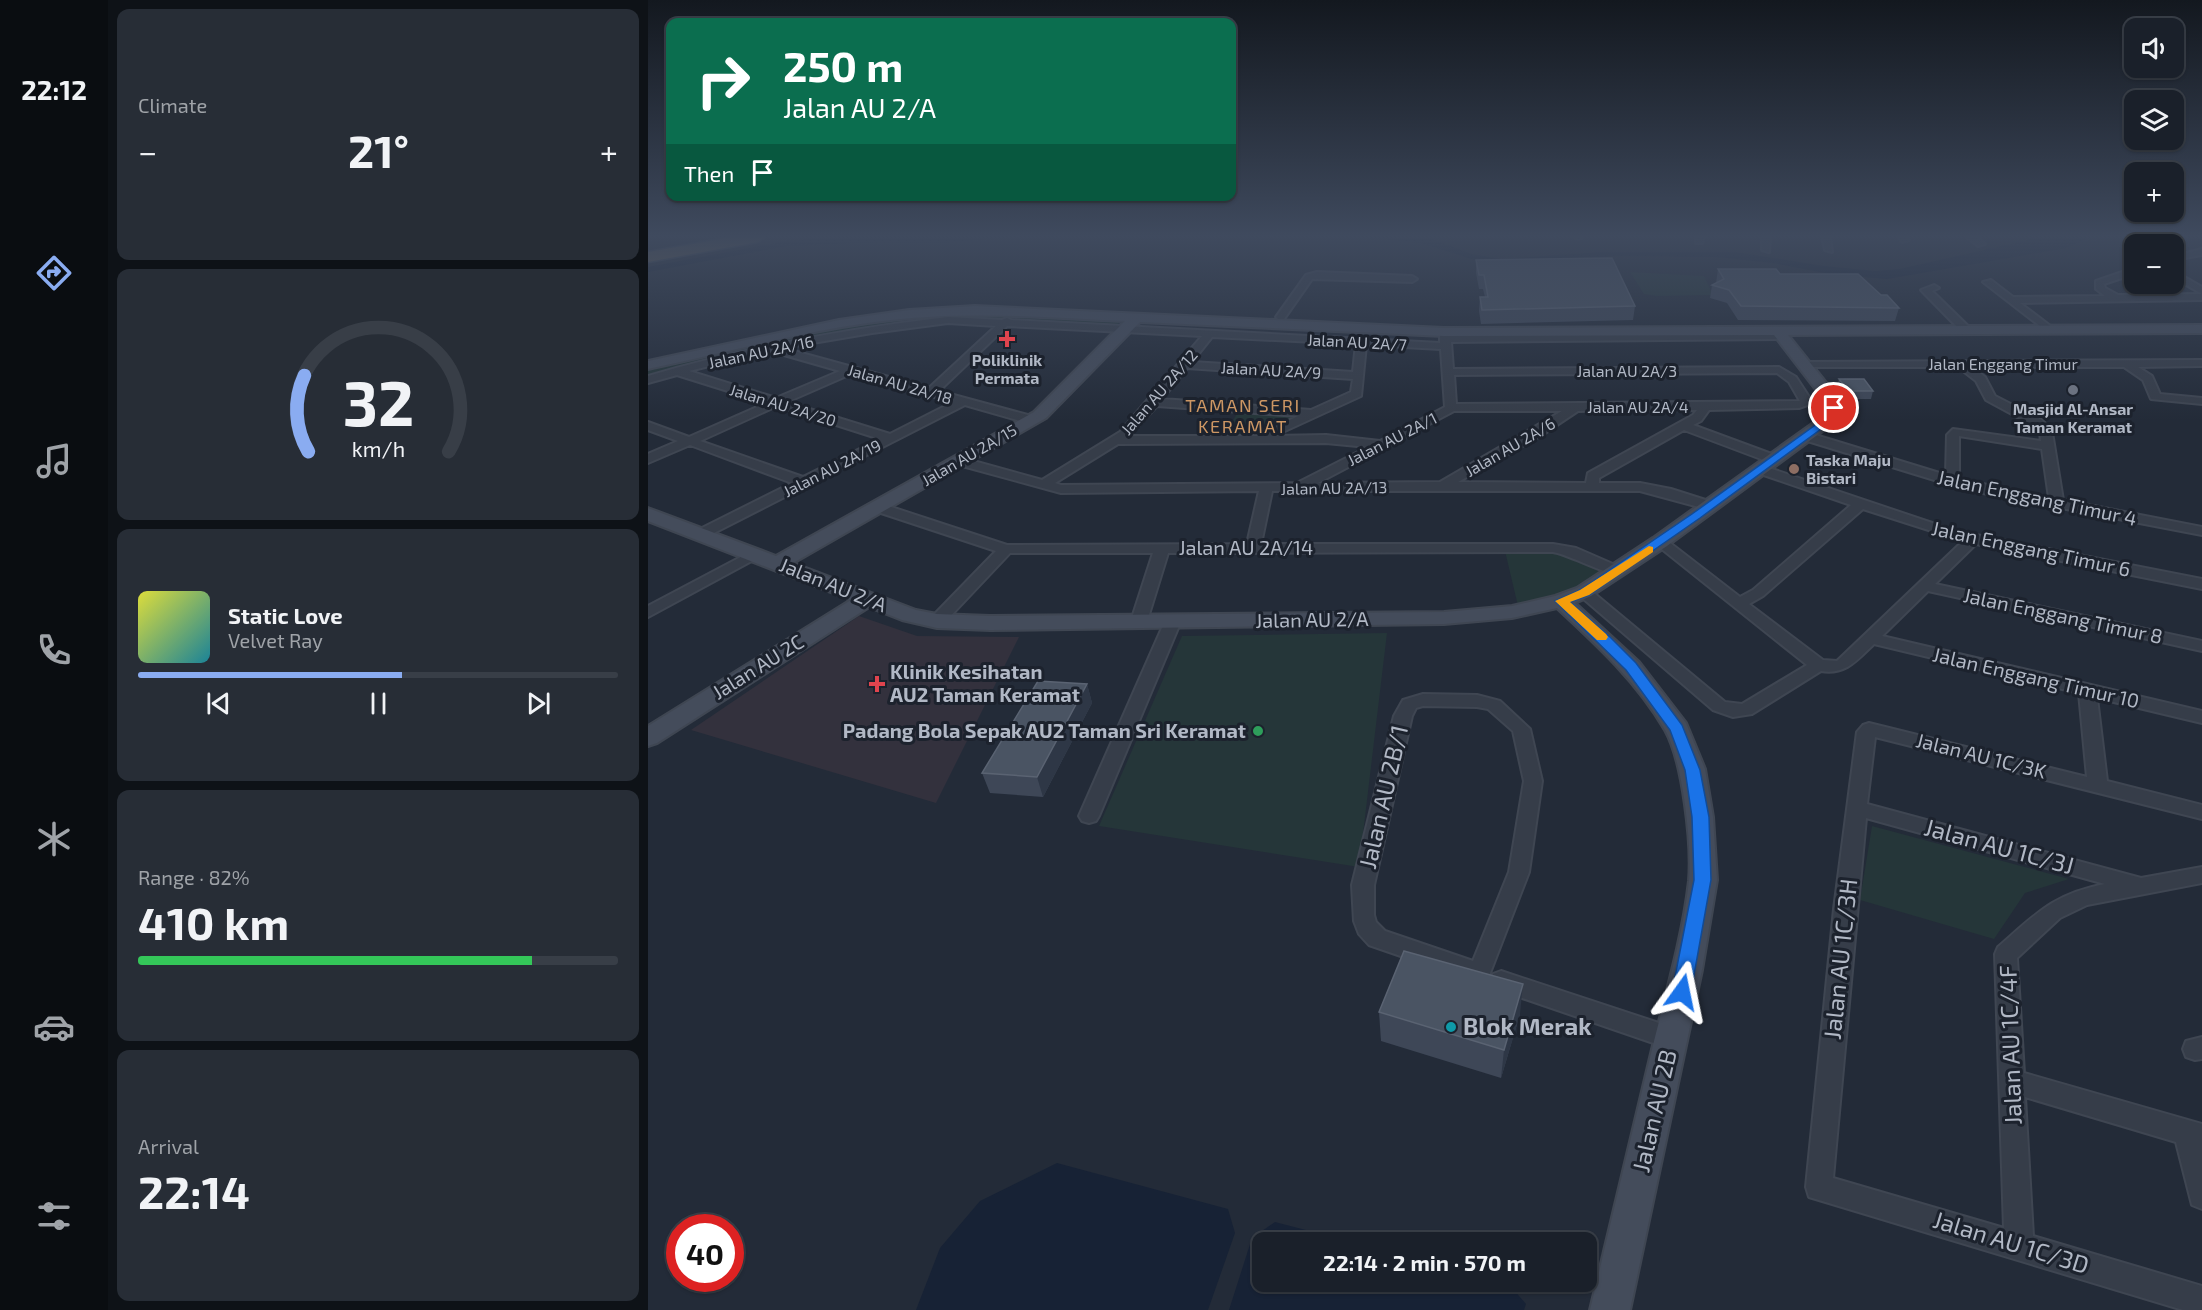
<!DOCTYPE html>
<html lang="en">
<head>
<meta charset="utf-8">
<style>
  :root { --surface:#1a202a; --page:#272d36; --text:#f1f3f6; --muted:#9fa3a8; --line:#383e47; --accent:#8aacf1 }
  body { margin:0; font-family:"Exo 2",sans-serif; background:var(--page); color:var(--text); height:100vh; display:flex; flex-direction:column; font-size:22px; white-space:nowrap }
  * { box-sizing:border-box; margin:0 }
  p { font-size:20px; color:var(--muted) }
  .icon { flex:none; width:33px; height:33px; fill:none; stroke:currentColor; stroke-width:2; stroke-linecap:round; stroke-linejoin:round }
  .map { position:relative; flex:1; overflow:hidden }
  .drawer { display:flex; flex-direction:column; gap:9px; padding:9px; background:#0e1217; width:540px }
  .drawer>* { flex:none }
  .guide { position:absolute; left:18px; top:18px; width:570px; height:183px; border-radius:12px; box-shadow:0 2px 4px #0004,0 0 0 2px var(--line); background:#0b6e4f; color:#fff; overflow:hidden }
  .controls { position:absolute; left:1476px; top:18px; display:grid; gap:12px }
  .controls a { display:grid; place-items:center; width:60px; height:60px; border-radius:12px; background:var(--surface); box-shadow:0 2px 4px #0004,0 0 0 2px var(--line); font-size:30px }
  .speed { position:absolute; left:18px; top:1214px; display:flex; gap:12px; font-size:30px; font-weight:700; text-align:center }
  .speed>* { display:grid; place-content:center; width:78px; height:78px; border-radius:50%; background:var(--surface); box-shadow:0 2px 4px #0004,0 0 0 2px var(--line); line-height:1 }
  .speed .limit { border:9px solid #d22; background:#fff; color:#111 }
  .pin { position:absolute; display:grid; place-items:center; width:51px; height:51px; color:#fff; margin:-26px; border:3px solid #fff; border-radius:50%; box-shadow:0 2px 6px #0007 }
  .me { position:absolute; width:66px; margin:-33px; rotate:12deg; stroke-linejoin:round; filter:drop-shadow(0 0 4px #0008) }
  .turn { display:flex; align-items:center; gap:21px; height:126px; padding:0 18px; font-size:27px }
  .turn .icon { width:78px; height:78px; stroke-width:2.5 }
  .turn b { display:block; font-size:42px; line-height:51px }
  .then { display:flex; align-items:center; height:57px; padding:0 18px; background:#0003; gap:12px; font-size:22px }
  .big { font-size:45px; font-weight:700; line-height:1.1 }
  .drawer .tile { flex:1; display:flex; flex-direction:column; justify-content:center; gap:9px; min-width:0; padding:0 21px; border-radius:12px; background:var(--page) }
  .drawer .dial { align-items:center; gap:0 }
  .dial svg { height:156px; overflow:visible; fill:none; stroke:var(--line); stroke-width:7; stroke-linecap:round; text-anchor:middle }
  .dial text { fill:var(--text); stroke:none }
  .song { display:flex; align-items:center; gap:18px }
  .cover { width:72px; height:72px; border-radius:9px; background:linear-gradient(135deg,hsl(60 70% 55%),hsl(190 70% 35%)) }
  .played { height:6px; border-radius:3px; background:linear-gradient(90deg,var(--accent) 55%,var(--line) 55%) }
  .keys { display:flex; justify-content:space-around; direction:ltr }
  .heat { display:flex; justify-content:space-between; align-items:center; font-size:33px; direction:ltr }
  .charge { height:9px; border-radius:4px; background:linear-gradient(90deg,#34c759 82%,var(--line) 0) }
  .trip { position:absolute; left:604px; top:1232px; width:345px; height:60px; border-radius:12px; background:var(--surface); box-shadow:0 2px 4px #0004,0 0 0 2px var(--line); font-weight:700; line-height:60px; text-align:center }
  main { display:flex; flex:1; min-height:0 }
  .menu { display:flex; flex-direction:column; width:108px; justify-content:space-around; align-items:center; background:#0a0d11; color:var(--muted) }
  .menu .icon { width:42px; height:42px }
  .menu .on { color:var(--accent) }
  .menu b { font-size:27px; color:var(--text) }
  .map>svg:first-child { display:block }
  .medical { fill:#33313d }
  .green { fill:#253639 }
  .water { fill:#172235 }
  .lines { fill:none; stroke-linecap:round; stroke-linejoin:round }
  .stream { stroke:#172235; stroke-width:2 }
  .street-casing { stroke:#3f4652; stroke-width:4 }
  .secondary-casing { stroke:#3f4652; stroke-width:4 }
  .highway-casing { stroke:#414853; stroke-width:3 }
  .street { fill:#363d49; fill-rule:evenodd }
  .secondary { fill:#444c5b; fill-rule:evenodd }
  .highway { fill:#6e6554; fill-rule:evenodd }
  .wall { fill:#3e4757 }
  .shaded-wall { fill:#2e3746 }
  .building { fill:#4a5463; stroke:#5a6372; stroke-width:1.5 }
  .route { fill:#1a73e8; stroke:#114b97; stroke-width:1.5 }
  .slow { fill:#f59e0b }
  .health-dot { fill:#e0444e; stroke:#1c222d; stroke-width:2 }
  .worship-dot { fill:#6b7280; stroke:#1c222d; stroke-width:2 }
  .education-dot { fill:#8d6e63; stroke:#1c222d; stroke-width:2 }
  .leisure-dot { fill:#2e9e5b; stroke:#1c222d; stroke-width:2 }
  .culture-dot { fill:#0f9aa8; stroke:#1c222d; stroke-width:2 }
  .labels { text-anchor:middle; stroke-width:6; stroke-linejoin:round; paint-order:stroke }
  .far-street-label { font-size:16px; fill:#b1b8c5; stroke:#1c222d }
  .far-poi-label { font-size:16px; font-weight:bold; fill:#b1b8c5; stroke:#1c222d }
  .far-neighbourhood-label { font-size:18px; letter-spacing:1.5px; fill:#cd9764; stroke:#1c222d }
  .street-label { font-size:20px; fill:#b1b8c5; stroke:#1c222d }
  .poi-label { font-size:20px; font-weight:bold; fill:#b1b8c5; stroke:#1c222d; text-anchor:start }
  .near-street-label { font-size:24px; fill:#b1b8c5; stroke:#1c222d }
  .near-poi-label { font-size:24px; font-weight:bold; fill:#b1b8c5; stroke:#1c222d; text-anchor:start }
</style>
</head>
<body>
<main>
<nav class="menu">
<b>22:12</b>
<svg class="icon on" aria-label="directions" viewBox="0 0 24 24"><path d="M12 3l9 9-9 9-9-9zM9 14v-3h6M13 9l2 2-2 2"/></svg>
<svg class="icon" aria-label="music" viewBox="0 0 24 24"><path d="M9 18V5l10-2v13"/><circle cx="6" cy="18" r="3"/><circle cx="16" cy="16" r="3"/></svg>
<svg class="icon" aria-label="phone" viewBox="0 0 24 24"><path d="M5 4h4l2 5-3 2q2 4 5 5l2-3 5 2v4C11 20 4 13 5 4z"/></svg>
<svg class="icon" aria-label="climate" viewBox="0 0 24 24"><path d="M12 3v18M4 7l16 10M4 17L20 7"/></svg>
<svg class="icon" aria-label="car" viewBox="0 0 24 24"><path d="M5 17H2v-5l4-1 3-4h7l3 4 3 1v5h-3M9 17h6M6 11h13"/><circle cx="7" cy="17" r="2"/><circle cx="17" cy="17" r="2"/></svg>
<svg class="icon" aria-label="filters" viewBox="0 0 24 24"><path d="M4 7h16M4 17h16"/><circle cx="9" cy="7" r="2"/><circle cx="15" cy="17" r="2"/></svg>
</nav>
<section class="drawer">
<div class="tile"><p>Climate</p>
<div class="heat"><a>−</a><b class="big">21°</b><a>+</a></div>
</div>
<div class="tile dial"><svg viewBox="0 0 100 80">
<path d="M14 69A42 42 0 1 1 86 69"/>
<path d="M14 69A42 42 0 0 1 12 30" stroke="#8aacf1"/>
<text x="50" y="56" font-size="32" font-weight="700">32</text>
<text x="50" y="72" font-size="11">km/h</text>
</svg></div>
<div class="tile">
<div class="song"><i class="cover"></i><div><b>Static Love</b><p>Velvet Ray</p></div></div>
<div class="played"></div>
<div class="keys"><svg class="icon" aria-label="previous" viewBox="0 0 24 24"><path d="M18 5L8 12l10 7zM5 5v14"/></svg><svg class="icon" aria-label="pause" viewBox="0 0 24 24"><path d="M8 5v14M16 5v14"/></svg><svg class="icon" aria-label="next" viewBox="0 0 24 24"><path d="M6 5l10 7-10 7zM19 5v14"/></svg></div>
</div>
<div class="tile"><p>Range · 82%</p><b class="big">410 km</b><div class="charge"></div></div>
<div class="tile"><p>Arrival</p><b class="big">22:14</b></div>
</section>
<div class="map">
<svg width="1554" height="1310" viewBox="0 0 1554 1310">
  <rect width="100%" height="100%" fill="#232b38"/>
  <!-- medical -->
  <path class="medical" d="M211,616L269,636L371,637L288,803L43,730Z"/>
  <!-- green -->
  <g class="green">
    <path d="M982,272L1056,276L1065,295L1008,296L996,294Z"/>
    <path d="M298,313L474,319L468,326L343,318H299L237,325L123,347L0,376V370C97,343 198,324 298,313Z"/>
    <path d="M590,412L649,416L608,436L575,437Z"/>
    <path d="M857,551L908,553L955,570L923,594L870,606Z"/>
    <path d="M739,633L711,867L451,826L534,636Z"/>
    <path d="M1224,826L1421,879L1377,893L1346,939L1212,900Z"/>
  </g>
  <!-- water -->
  <g class="water">
    <path d="M203,237H359L292,243L230,242L138,246L0,272V267L139,241Z"/>
    <path d="M722,237L784,239L823,254L853,259L954,252H1087L1175,266L1227,271L1252,269L1394,237H1442L1418,248L1239,279L1182,274L1125,263L1069,257L974,256L830,261L773,243Z"/>
    <path d="M409,1163L580,1209L587,1233L560,1310H268L292,1248L332,1201Z"/>
    <path d="M627,1222L704,1242H615V1281H858L878,1304L876,1310H581L604,1238Z"/>
  </g>
  <g class="lines">
    <!-- stream -->
    <path class="stream" d="M1533,239L1554,238"/>
    <!-- street casing -->
    <g class="street-casing">
      <g id="street">
        <path d="M926,237H935L931,239Z"/>
        <path d="M1048,237H1056L1054,243H1048Z"/>
        <path d="M1114,237H1122L1121,252L1114,250Z"/>
        <path d="M1174,237H1182L1184,252L1177,250Z"/>
        <path d="M1250,237H1259L1261,240L1254,242Z"/>
        <path d="M1319,237H1329L1337,244L1330,246Z"/>
        <path d="M1554,249V255L1526,260V256Z"/>
        <path d="M1486,268V274L1456,284L1457,288L1470,295L1554,294V300L1372,303L1405,328L1406,330L1401,333L1335,282L1343,280L1365,297L1457,296L1448,289V281Z"/>
        <path d="M1526,271L1554,287V294L1526,278Z"/>
        <path d="M669,272L764,276L769,279L764,282L664,279L636,319H630L628,317L658,275Z"/>
        <path d="M1286,285L1291,288L1284,291L1322,328V332H1314L1273,290Z"/>
        <path d="M300,317L354,320L359,318L363,320L792,343V335L797,332L802,336L1135,334L1140,337L1139,339L803,342L805,369L1131,367L1148,377L1165,403L1151,408L1061,410L1053,421L1045,425L1129,456L1131,459L1129,462H1121L1036,430L951,478V483H992L1023,489L1067,503L1069,506L1067,509L1062,510L992,491H624L613,544H905L928,548L974,568L976,571L974,574C961,577 923,555 905,552L520,553L499,621L491,626L483,621L505,553H362L295,624L289,626L281,621L283,618L348,551L224,510L222,507L224,504H234L359,545L599,544L611,491L413,493L307,464L305,461L307,458L311,457L394,480L472,432L554,336L359,326L291,391L387,417V423L383,424L317,405L58,537H48L46,534L48,531L144,483L42,445L0,463V454L30,441L0,430V422L41,437L118,403L29,375L0,383V376C98,347 198,329 300,317ZM300,323L348,326L281,388L135,348L224,333ZM564,337L708,344L705,372L544,362ZM718,345L793,349L797,407L732,441L678,435L626,436L713,396ZM122,351L192,371L128,398L41,371ZM539,368L705,379L703,392L663,410L514,399ZM1129,373L1141,382L1152,401L808,404L806,375ZM203,374L305,402L242,434L139,402ZM129,406L232,439L155,477L52,441ZM509,406L650,416L609,436H481ZM1049,410L1045,415L940,473L938,483L810,482L894,435L930,411ZM806,411H914L792,482L670,483ZM678,443L720,447L649,483L413,485L407,483L470,444Z"/>
        <path d="M1554,360V366L1490,367L1504,376L1512,394L1554,398V404L1503,399L1495,380L1476,367H1324L1337,377L1347,396L1394,420L1404,432L1415,500L1554,527V535L1319,490L1153,439L1151,436L1153,433H1161L1298,475L1299,435L1305,429L1393,441L1392,433L1386,426L1338,400L1328,381L1310,367H1153V363L1157,362ZM1311,436L1394,449L1401,498L1311,479Z"/>
        <path d="M1112,465L1308,531L1554,579V589L1328,544L1287,584L1554,641V651L1280,591L1234,636L1554,711V723L1449,698L1459,781L1554,805V819L1227,737L1219,804L1493,878L1554,867V883L1439,905L1412,918L1369,958L1376,1073L1554,1124V1209L1544,1205L1528,1142L1377,1097L1385,1236L1554,1286V1310H1535L1161,1197L1158,1187L1186,909L1209,732L1215,725L1221,723L1439,777L1431,693L1226,644C1209,660 1198,675 1173,671L1104,714L1085,717L1065,710L931,595L928,592L931,589H941L1077,702L1094,704L1159,665L1005,542L1012,538L1017,539L1092,597L1105,590L1203,505L1107,472L1106,469ZM1215,509L1315,541L1189,661L1175,660L1101,604L1115,596ZM1218,818L1457,884C1405,894 1388,914 1350,947L1347,954L1356,1228L1185,1178Z"/>
        <path d="M106,550L113,554L111,557L0,617V606Z"/>
        <path d="M525,616L533,621L451,816L448,821L441,823L434,821L431,816L517,621Z"/>
        <path d="M775,694L829,695L852,701L882,729L894,781L881,872L842,973L839,980L831,983L721,945L711,934L706,921L704,885L746,716L755,700ZM775,706L829,707L840,709L865,731L876,781L861,872L825,961L737,931L728,922L726,915V885L764,716L768,708Z"/>
        <path d="M853,971L1023,1027L1032,1030L1035,1038L1032,1046L1023,1049L845,988L842,981L845,974Z"/>
        <path d="M1554,1037V1059L1547,1060L1538,1057L1535,1049L1538,1041Z"/>
      </g>
    </g>
    <!-- secondary casing -->
    <g class="secondary-casing">
      <path id="secondary" d="M327,306L796,328L1554,325V333L1140,335L1191,399L1195,408L1187,422L1019,546L943,596L927,603L991,662L1038,723L1057,769L1065,817L1069,880L1054,970L982,1310H942C963,1222 984,1133 1005,1045C1018,993 1035,934 1041,881C1044,844 1035,762 1017,730C989,682 949,645 909,608L864,618L796,624L342,630L289,628L254,620L221,607L9,743L0,746V726L203,600L0,521V508L128,556L386,412L477,321C406,318 335,312 264,318C176,325 86,351 0,369V361L191,320L261,310ZM492,322L796,336L1126,335L1176,400L1179,408L1175,416L1005,538L929,588L907,596L864,606L796,612L342,616L289,614L268,610L145,563L398,418Z"/>
    </g>
    <!-- highway casing -->
    <g class="highway-casing">
      <path id="highway" d="M84,237H117L110,242L0,262V252Z"/>
    </g>
    <!-- street -->
    <use href="#street" class="street"/>
    <!-- secondary -->
    <use href="#secondary" class="secondary"/>
    <!-- highway -->
    <use href="#highway" class="highway"/>
  </g>
  <!-- wall -->
  <g class="wall">
    <path d="M828,260L987,306L985,320L833,324L831,311L832,297H837L835,289H831L828,273Z"/>
    <path d="M1070,269L1132,274L1251,308L1247,321L1090,320L1079,303L1062,298L1064,285L1068,283Z"/>
    <path d="M1191,379L1225,391L1223,399H1198L1189,387Z"/>
    <path d="M439,684L444,703L395,797L342,793L334,773Z"/>
    <path d="M731,1012L872,1014L853,1078L733,1041Z"/>
  </g>
  <!-- shaded-wall -->
  <g class="shaded-wall">
    <path d="M439,684L444,703L395,797L389,777Z"/>
    <path d="M875,984L872,1014L853,1078L856,1050Z"/>
  </g>
  <!-- building -->
  <g class="building">
    <path d="M964,258L987,306L834,310L832,297H840L836,275H831L828,260Z"/>
    <path d="M1070,269H1128L1132,274H1210L1233,295H1239L1251,308L1093,306L1081,290L1064,285L1076,279Z"/>
    <path d="M1191,379H1216L1225,391H1200Z"/>
    <path d="M390,681L439,684L389,777L334,773Z"/>
    <path d="M756,951L875,984L856,1050L731,1012Z"/>
  </g>
  <!-- sky -->
  <linearGradient id="sky" x2="0" y2="1"><stop stop-color="#13181f"/><stop offset="0.56" stop-color="#3f4a5e"/><stop offset="1" stop-color="#3f4a5e" stop-opacity="0"/></linearGradient>
  <rect width="1554" height="421" fill="url(#sky)"/>
  <!-- route -->
  <path class="route" d="M1183,406L1191,408L1184,421L1052,518L941,595L922,602L962,637L988,663L1034,725L1052,770L1061,817L1063,880L1043,992L1041,998L1034,1001L1027,998L1024,992L1046,880L1044,817L1037,770L1022,730L978,670L907,601L932,590L1044,514L1177,418Z"/>
  <!-- slow -->
  <path class="slow" d="M1001,546L1005,547V552L941,595L922,602L958,634L960,637L958,640H949L907,601L932,590Z"/>
  <!-- markers -->
  <g class="health-dot">
    <path d="M356 330h6v6h6v6h-6v6h-6v-6h-6v-6h6z"/>
    <path d="M226 675h6v6h6v6h-6v6h-6v-6h-6v-6h6z"/>
  </g>
  <circle class="worship-dot" cx="1425" cy="390" r="6"/>
  <circle class="education-dot" cx="1146" cy="469" r="6"/>
  <circle class="leisure-dot" cx="610" cy="731" r="6"/>
  <circle class="culture-dot" cx="803" cy="1027" r="6"/>
  <g class="labels">
    <!-- far-street labels -->
    <g class="far-street-label">
      <text transform="translate(709 342) rotate(3)" y="6">Jalan AU 2A/7</text>
      <text transform="translate(113 352) rotate(-12)" y="6">Jalan AU 2A/16</text>
      <text x="1355" y="370">Jalan Enggang Timur</text>
      <text transform="translate(623 370) rotate(3)" y="6">Jalan AU 2A/9</text>
      <text x="979" y="377">Jalan AU 2A/3</text>
      <text transform="translate(252 384) rotate(16)" y="6">Jalan AU 2A/18</text>
      <text transform="translate(511 392) rotate(-49)" y="6">Jalan AU 2A/12</text>
      <text transform="translate(135 405) rotate(17)" y="6">Jalan AU 2A/20</text>
      <text x="990" y="413">Jalan AU 2A/4</text>
      <text transform="translate(744 439) rotate(-27)" y="6">Jalan AU 2A/1</text>
      <text transform="translate(862 447) rotate(-30)" y="6">Jalan AU 2A/6</text>
      <text transform="translate(321 455) rotate(-30)" y="6">Jalan AU 2A/15</text>
      <text transform="translate(184 468) rotate(-27)" y="6">Jalan AU 2A/19</text>
      <text transform="translate(686 488) rotate(-1)" y="6">Jalan AU 2A/13</text>
    </g>
    <!-- far-poi labels -->
    <g class="far-poi-label">
      <text x="359" y="366">Poliklinik<tspan x="359" dy="18">Permata</tspan></text>
      <text x="1425" y="415">Masjid Al-Ansar<tspan x="1425" dy="18">Taman Keramat</tspan></text>
      <text x="1158" y="466" text-anchor="start">Taska Maju<tspan x="1158" dy="18">Bistari</tspan></text>
    </g>
    <!-- far-neighbourhood labels -->
    <g class="far-neighbourhood-label">
      <text x="595" y="412">TAMAN SERI<tspan x="595" dy="21">KERAMAT</tspan></text>
    </g>
    <!-- street labels -->
    <g class="street-label">
      <text transform="translate(1389 498) rotate(12)" y="7">Jalan Enggang Timur 4</text>
      <text x="598" y="555">Jalan AU 2A/14</text>
      <text transform="translate(1383 549) rotate(12)" y="7">Jalan Enggang Timur 6</text>
      <text transform="translate(185 585) rotate(22)" y="7">Jalan AU 2/A</text>
      <text transform="translate(1415 616) rotate(12)" y="7">Jalan Enggang Timur 8</text>
      <text transform="translate(664 620) rotate(-1)" y="7">Jalan AU 2/A</text>
      <text transform="translate(110 667) rotate(-32)" y="7">Jalan AU 2C</text>
      <text transform="translate(1388 678) rotate(13)" y="7">Jalan Enggang Timur 10</text>
      <text transform="translate(1333 756) rotate(14)" y="7">Jalan AU 1C/3K</text>
    </g>
    <!-- poi labels -->
    <g class="poi-label">
      <text x="242" y="679">Klinik Kesihatan<tspan x="242" dy="23">AU2 Taman Keramat</tspan></text>
      <text x="598" y="738" text-anchor="end">Padang Bola Sepak AU2 Taman Sri Keramat</text>
    </g>
    <!-- near-street labels -->
    <g class="near-street-label">
      <text transform="translate(736 797) rotate(-77)" y="8">Jalan AU 2B/1</text>
      <text transform="translate(1351 847) rotate(15)" y="8">Jalan AU 1C/3J</text>
      <text transform="translate(1193 959) rotate(-84)" y="8">Jalan AU 1C/3H</text>
      <text transform="translate(1363 1045) rotate(-92)" y="8">Jalan AU 1C/4F</text>
      <text transform="translate(1007 1111) rotate(-77)" y="8">Jalan AU 2B</text>
      <text transform="translate(1363 1243) rotate(17)" y="8">Jalan AU 1C/3D</text>
    </g>
    <!-- near-poi labels -->
    <g class="near-poi-label">
      <text x="815" y="1035">Blok Merak</text>
    </g>
  </g>
</svg>
<div class="controls">
<a><svg class="icon" aria-label="sound" viewBox="0 0 24 24"><path d="M4 9h4l5-4v14l-5-4H4zM17 9q2 3 0 6"/></svg></a>
<a><svg class="icon" aria-label="layers" viewBox="0 0 24 24"><path d="M12 4l9 5-9 5-9-5zM3 14l9 5 9-5"/></svg></a>
<a>+</a>
<a>−</a>
</div>
<div class="speed"><div class="limit">40</div></div>
<div class="pin" style="left:1186px;top:408px;background:#d93025"><svg class="icon" aria-label="arrive" viewBox="0 0 24 24"><path d="M6 21V4h12l-3 4 3 4H6"/></svg></div>
<svg class="me" style="left:1034px;top:992px" viewBox="-20 -20 40 40"><path d="M0-17L14 15 0 8-14 15z" fill="#1a73e8" stroke="#fff" stroke-width="4"/></svg>
<div class="trip">22:14 · 2 min · 570 m</div>
<div class="guide">
<div class="turn"><svg class="icon" aria-label="right" viewBox="0 0 24 24"><path d="M7 20v-9h11M14 6l5 5-5 5"/></svg><div><b>250 m</b>Jalan AU 2/A</div></div>
<div class="then">Then<svg class="icon" aria-label="arrive" viewBox="0 0 24 24"><path d="M6 21V4h12l-3 4 3 4H6"/></svg></div>
</div>
</div>
</main>
</body>
</html>
